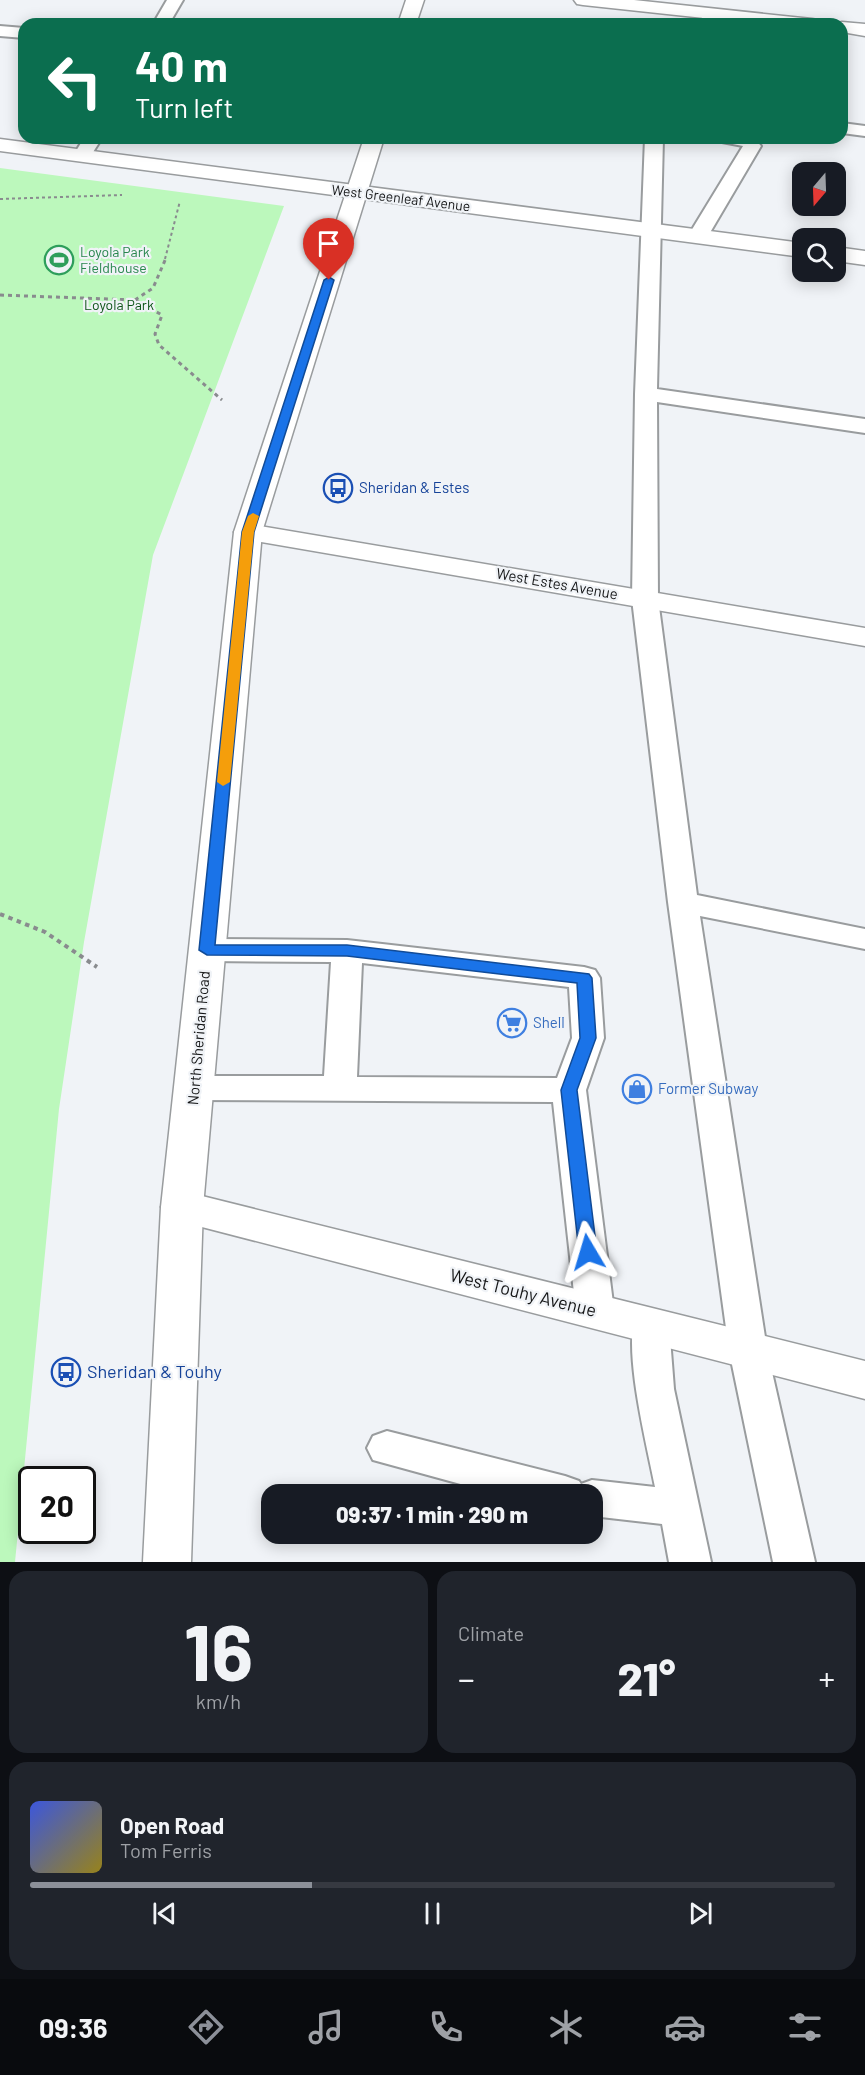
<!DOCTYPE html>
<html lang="en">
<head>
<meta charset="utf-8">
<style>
  :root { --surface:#171b24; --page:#20242c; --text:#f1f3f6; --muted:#9ea1a6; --line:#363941; --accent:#8c9099 }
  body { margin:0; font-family:Barlow,sans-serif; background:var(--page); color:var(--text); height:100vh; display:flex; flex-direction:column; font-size:22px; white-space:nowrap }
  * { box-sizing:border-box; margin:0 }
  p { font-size:20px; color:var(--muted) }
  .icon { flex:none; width:33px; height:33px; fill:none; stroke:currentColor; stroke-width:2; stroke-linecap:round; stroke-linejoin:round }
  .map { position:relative; height:1562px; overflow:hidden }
  .details { display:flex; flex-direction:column; gap:9px; padding:9px; background:#0d0f14; flex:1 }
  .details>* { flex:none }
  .banner { position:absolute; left:18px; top:18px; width:830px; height:126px; border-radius:18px; box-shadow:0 3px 15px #0003; background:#0b6e4f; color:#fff; overflow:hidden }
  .needle { width:39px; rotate:199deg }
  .controls { position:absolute; left:792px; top:162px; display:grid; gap:12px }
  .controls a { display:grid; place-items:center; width:54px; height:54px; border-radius:12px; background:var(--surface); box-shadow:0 3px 15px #0003; font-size:30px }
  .speed { position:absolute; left:18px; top:1466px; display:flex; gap:12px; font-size:30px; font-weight:700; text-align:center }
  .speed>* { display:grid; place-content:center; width:78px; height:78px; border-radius:50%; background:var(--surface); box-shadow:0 3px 15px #0003; line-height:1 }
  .speed .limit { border:3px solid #111; border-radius:9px; background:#fff; color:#111 }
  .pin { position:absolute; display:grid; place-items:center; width:51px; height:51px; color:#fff; margin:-62px -26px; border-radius:50% 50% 50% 0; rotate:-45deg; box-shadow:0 0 6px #0007 }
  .pin .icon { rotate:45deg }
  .me { position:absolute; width:66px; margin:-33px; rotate:353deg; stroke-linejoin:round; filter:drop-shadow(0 0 4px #0008) }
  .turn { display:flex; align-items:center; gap:21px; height:126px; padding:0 18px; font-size:27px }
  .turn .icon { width:78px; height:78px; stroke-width:2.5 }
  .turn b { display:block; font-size:42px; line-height:51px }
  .big { font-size:45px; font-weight:800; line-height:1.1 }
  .details .tile { flex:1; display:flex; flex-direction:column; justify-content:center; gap:9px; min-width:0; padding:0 21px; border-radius:18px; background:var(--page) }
  .details .dial { align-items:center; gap:0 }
  .dial b { font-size:78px; line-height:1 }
  .song { display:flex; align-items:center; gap:18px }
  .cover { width:72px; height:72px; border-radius:9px; background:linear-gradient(135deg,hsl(230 70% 55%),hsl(50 70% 35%)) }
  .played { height:6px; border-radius:3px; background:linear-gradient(90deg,var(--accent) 35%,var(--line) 35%) }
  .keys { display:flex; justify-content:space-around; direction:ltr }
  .heat { display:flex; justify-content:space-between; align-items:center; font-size:33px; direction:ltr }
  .details .tiles { flex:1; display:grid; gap:9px; grid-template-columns:1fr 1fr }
  .tile:last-child { grid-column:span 2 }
  .trip { position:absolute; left:261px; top:1484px; width:342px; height:60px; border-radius:18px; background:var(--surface); box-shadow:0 3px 15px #0003; font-weight:800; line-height:60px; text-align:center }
  .dock { display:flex; height:96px; justify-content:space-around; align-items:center; background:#090b0e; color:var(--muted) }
  .dock .icon { width:42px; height:42px }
  .dock .current { color:var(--accent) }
  .dock b { font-size:27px; color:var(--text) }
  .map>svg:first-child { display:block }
  .green { fill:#bcf8bc }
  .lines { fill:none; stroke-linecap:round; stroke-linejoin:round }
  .service-casing { stroke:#999c9e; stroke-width:4 }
  .minor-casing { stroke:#999c9e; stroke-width:3 }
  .tertiary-casing { stroke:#999c9e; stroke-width:3 }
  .secondary-casing { stroke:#999c9e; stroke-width:3 }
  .path-far2 { stroke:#898b8e; stroke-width:2; stroke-dasharray:3 3; stroke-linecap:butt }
  .path-far1 { stroke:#898b8e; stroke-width:3; stroke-dasharray:4 4; stroke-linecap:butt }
  .path { stroke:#898b8e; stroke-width:4; stroke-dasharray:4.5 4.5; stroke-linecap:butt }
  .service { fill:#fff; fill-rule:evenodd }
  .minor { fill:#fff; fill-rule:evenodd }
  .tertiary { fill:#fff; fill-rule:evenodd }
  .secondary { fill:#fff; fill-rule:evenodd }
  .route { fill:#1a73e8; stroke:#114b97; stroke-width:1.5 }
  .slow { fill:#f59e0b }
  .labels { text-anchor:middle; stroke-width:4.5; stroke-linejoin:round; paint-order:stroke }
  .far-street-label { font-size:14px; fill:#151617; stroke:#f0f3f7 }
  .far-leisure-label { font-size:14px; fill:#27864d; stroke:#f0f3f7; text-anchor:start }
  .far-park-label { font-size:14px; fill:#0c5417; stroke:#f0f3f7 }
  .transit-label { font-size:15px; fill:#164399; stroke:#f0f3f7; text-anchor:start }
  .street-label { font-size:15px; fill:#151617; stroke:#f0f3f7 }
  .shop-label { font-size:15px; fill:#366cbe; stroke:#f0f3f7; text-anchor:start }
  .near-street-label { font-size:18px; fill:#151617; stroke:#f0f3f7 }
  .near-transit-label { font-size:18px; fill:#164399; stroke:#f0f3f7; text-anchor:start }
</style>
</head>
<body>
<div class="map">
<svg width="865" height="1562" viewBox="0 0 865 1562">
  <rect width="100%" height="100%" fill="#f0f3f7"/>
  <!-- green -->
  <path class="green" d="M0,168L284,206L153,555L84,942L59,1109L15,1562H0Z"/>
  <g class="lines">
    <!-- service casing -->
    <g class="service-casing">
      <g id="service">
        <path d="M167,0H183L169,24H153Z"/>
        <path d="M712,9L720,14L714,24H698L706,11Z"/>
        <path d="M0,26L24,28V38L0,36Z"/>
        <path d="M842,123L865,126V136L842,133Z"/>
        <path d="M84,138H102L88,160H76L73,156Z"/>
        <path d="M645,138H663L657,389L865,419V433L657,402L658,599L697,895L865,929V949L700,916L767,1350L815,1562H773L729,1350L668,902L632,599L635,394Z"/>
        <path d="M719,138H754L761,146L708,236L705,240H691L688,236L743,146L722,142Z"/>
        <path d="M207,939L347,940L584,967L595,970L600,978L604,1038L586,1090L614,1311L608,1322L595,1326L582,1322L576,1311L553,1102L193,1100L181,1097L176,1088L181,1079L193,1076H324L331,962L207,961L196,958L191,950L196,942ZM362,963L569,987L572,1038L557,1078L357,1077Z"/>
        <path d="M650,1310L663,1314L669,1325L674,1389L711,1562H669L662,1524L592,1516V1494H497L373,1460L367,1448L373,1436L387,1431L565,1476L579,1481L581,1484L592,1480L655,1487C648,1450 621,1344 637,1314Z"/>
      </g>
    </g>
    <!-- minor casing -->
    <g class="minor-casing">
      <g id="minor">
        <path d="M574,0H634L812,19L818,20L821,24H760L583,5L577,4Z"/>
        <path d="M842,22L865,24V36L842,32V24H835Z"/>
        <path d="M0,139L802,243V257L0,151Z"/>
        <path d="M836,247L865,251V265L836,261Z"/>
        <path d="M248,524L865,628V646L238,538L234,532L238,526Z"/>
      </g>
    </g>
    <!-- tertiary casing -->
    <g class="tertiary-casing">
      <path id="tertiary" d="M182,1191L865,1361V1399L167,1218L161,1207L167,1196Z"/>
    </g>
    <!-- secondary casing -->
    <g class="secondary-casing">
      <g id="secondary">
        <path d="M406,0H424L416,24H398Z"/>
        <path d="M364,138H384L262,532L203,1207L191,1562H143L161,1207L234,532Z"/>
      </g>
    </g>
    <!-- path-far2 -->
    <g class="path-far2">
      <path d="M0,199L122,195"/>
      <path d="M165,259L180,201"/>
    </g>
    <!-- path-far1 -->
    <g class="path-far1">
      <path d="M0,295L135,300L162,315L155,334L159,345L222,400"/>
      <path d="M135,300L153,288L166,258"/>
    </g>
    <!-- path -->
    <path class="path" d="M0,914L45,932L97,967"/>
    <!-- service -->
    <use href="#service" class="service"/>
    <!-- minor -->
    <use href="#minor" class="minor"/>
    <!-- tertiary -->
    <use href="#tertiary" class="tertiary"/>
    <!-- secondary -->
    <use href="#secondary" class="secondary"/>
  </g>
  <!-- route -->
  <path class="route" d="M329,277L334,280L254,532L215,945H347L589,974L592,978L596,1038L577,1090L597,1252L594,1257L588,1259L582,1257L579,1252L561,1090L580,1038L577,983L347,956L207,955L199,950L242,532L324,280Z"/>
  <!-- slow -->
  <path class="slow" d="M253,513L259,516L254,532L230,782L223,786L217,782L242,532L248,516Z"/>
  <!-- icons -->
  <defs>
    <g id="stadium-ring" transform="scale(1.5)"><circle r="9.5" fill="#f0f3f7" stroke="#2e9e5b" stroke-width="1.5"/><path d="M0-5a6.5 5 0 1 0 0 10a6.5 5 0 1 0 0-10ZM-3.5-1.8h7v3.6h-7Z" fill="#2e9e5b"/></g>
    <g id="bus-ring" transform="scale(1.5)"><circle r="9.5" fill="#f0f3f7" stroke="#1a4fb4" stroke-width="1.5"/><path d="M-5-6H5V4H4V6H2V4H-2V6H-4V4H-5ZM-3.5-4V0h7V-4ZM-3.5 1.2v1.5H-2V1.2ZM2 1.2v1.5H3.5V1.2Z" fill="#1a4fb4"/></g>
    <g id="supermarket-ring" transform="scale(1.5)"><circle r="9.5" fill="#f0f3f7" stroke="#3f7fe0" stroke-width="1.5"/><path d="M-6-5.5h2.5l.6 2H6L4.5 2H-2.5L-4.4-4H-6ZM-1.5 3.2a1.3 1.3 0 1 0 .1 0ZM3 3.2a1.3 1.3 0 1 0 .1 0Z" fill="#3f7fe0"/></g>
    <g id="shop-ring" transform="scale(1.5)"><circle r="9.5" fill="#f0f3f7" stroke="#3f7fe0" stroke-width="1.5"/><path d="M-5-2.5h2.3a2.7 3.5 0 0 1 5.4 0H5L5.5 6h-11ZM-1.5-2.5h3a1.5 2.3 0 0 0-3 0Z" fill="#3f7fe0"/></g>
  </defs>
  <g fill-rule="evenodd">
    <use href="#stadium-ring" x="59" y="260"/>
    <use href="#bus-ring" x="338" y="488"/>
    <use href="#supermarket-ring" x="512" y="1023"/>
    <use href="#shop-ring" x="637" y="1089"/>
    <use href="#bus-ring" x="66" y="1372"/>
  </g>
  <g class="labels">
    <!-- far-street labels -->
    <g class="far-street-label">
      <text transform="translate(401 198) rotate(7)" y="5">West Greenleaf Avenue</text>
    </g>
    <!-- far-leisure labels -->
    <g class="far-leisure-label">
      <text x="80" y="257">Loyola Park<tspan x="80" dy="16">Fieldhouse</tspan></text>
    </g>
    <!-- far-park labels -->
    <g class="far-park-label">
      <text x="119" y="310">Loyola Park</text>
    </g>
    <!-- transit labels -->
    <g class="transit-label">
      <text x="359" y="493">Sheridan &amp; Estes</text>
    </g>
    <!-- street labels -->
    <g class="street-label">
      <text transform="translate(557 584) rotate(10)" y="5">West Estes Avenue</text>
      <text transform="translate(199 1038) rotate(-85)" y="5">North Sheridan Road</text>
    </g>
    <!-- shop labels -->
    <g class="shop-label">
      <text x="533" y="1028">Shell</text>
      <text x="658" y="1094">Former Subway</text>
    </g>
    <!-- near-street labels -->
    <g class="near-street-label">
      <text transform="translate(523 1293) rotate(14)" y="6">West Touhy Avenue</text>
    </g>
    <!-- near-transit labels -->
    <g class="near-transit-label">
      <text x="87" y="1378">Sheridan &amp; Touhy</text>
    </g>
  </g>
</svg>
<div class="controls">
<a><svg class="needle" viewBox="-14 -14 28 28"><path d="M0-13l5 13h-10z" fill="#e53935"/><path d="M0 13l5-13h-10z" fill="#9ea1a6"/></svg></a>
<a><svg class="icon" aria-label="search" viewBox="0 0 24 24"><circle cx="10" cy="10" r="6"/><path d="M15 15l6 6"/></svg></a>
</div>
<div class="speed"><div class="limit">20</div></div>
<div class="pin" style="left:329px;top:280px;background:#d93025"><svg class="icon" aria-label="arrive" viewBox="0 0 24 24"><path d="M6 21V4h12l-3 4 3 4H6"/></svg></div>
<svg class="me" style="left:588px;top:1252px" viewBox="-20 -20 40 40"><path d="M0-17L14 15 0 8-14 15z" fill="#1a73e8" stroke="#fff" stroke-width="4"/></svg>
<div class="trip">09:37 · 1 min · 290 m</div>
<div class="banner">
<div class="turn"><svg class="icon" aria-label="left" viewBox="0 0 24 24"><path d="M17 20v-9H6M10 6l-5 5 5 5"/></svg><div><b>40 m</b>Turn left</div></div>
</div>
</div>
<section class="details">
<div class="tiles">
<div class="tile dial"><b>16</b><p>km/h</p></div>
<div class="tile"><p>Climate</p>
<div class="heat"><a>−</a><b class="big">21°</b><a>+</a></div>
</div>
<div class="tile">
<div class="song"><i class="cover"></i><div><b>Open Road</b><p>Tom Ferris</p></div></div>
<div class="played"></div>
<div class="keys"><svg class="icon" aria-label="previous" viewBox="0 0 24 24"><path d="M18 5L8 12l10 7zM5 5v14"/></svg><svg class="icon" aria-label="pause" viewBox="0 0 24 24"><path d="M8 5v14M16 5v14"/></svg><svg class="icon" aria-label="next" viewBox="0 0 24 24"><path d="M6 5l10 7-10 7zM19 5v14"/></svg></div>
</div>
</div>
</section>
<nav class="dock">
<b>09:36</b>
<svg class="icon current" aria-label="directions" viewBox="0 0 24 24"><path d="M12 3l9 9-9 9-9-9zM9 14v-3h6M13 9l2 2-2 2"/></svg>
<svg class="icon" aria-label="music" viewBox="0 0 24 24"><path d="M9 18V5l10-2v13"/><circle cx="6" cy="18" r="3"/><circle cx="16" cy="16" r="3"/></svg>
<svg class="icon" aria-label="phone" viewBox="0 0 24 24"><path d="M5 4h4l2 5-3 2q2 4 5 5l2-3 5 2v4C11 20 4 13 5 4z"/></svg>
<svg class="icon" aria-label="climate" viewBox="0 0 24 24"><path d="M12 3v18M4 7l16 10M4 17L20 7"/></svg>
<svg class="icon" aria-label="car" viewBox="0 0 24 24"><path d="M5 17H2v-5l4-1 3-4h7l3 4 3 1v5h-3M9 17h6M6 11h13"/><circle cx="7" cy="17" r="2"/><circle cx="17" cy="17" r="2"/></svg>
<svg class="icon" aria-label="filters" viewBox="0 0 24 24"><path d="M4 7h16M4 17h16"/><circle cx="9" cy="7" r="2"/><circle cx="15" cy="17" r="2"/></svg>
</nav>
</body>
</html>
